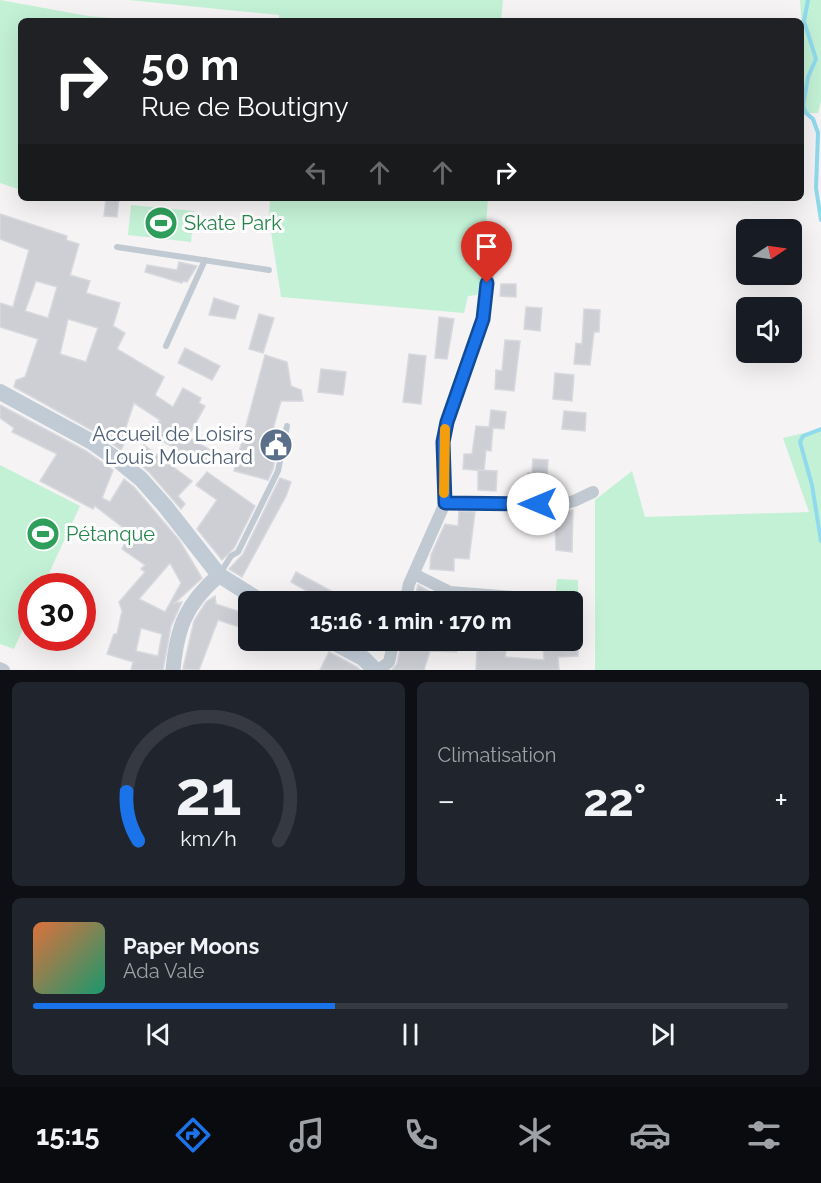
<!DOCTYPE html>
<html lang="fr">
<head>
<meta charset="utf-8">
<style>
  :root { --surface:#171b24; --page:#20242c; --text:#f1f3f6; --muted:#9ea1a6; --line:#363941; --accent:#1a73e8 }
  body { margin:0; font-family:Raleway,sans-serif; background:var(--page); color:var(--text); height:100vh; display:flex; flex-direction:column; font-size:22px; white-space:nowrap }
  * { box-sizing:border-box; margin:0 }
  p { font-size:20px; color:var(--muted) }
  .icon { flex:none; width:33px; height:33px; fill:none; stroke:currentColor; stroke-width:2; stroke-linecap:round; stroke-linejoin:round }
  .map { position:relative; height:670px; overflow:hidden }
  .details { display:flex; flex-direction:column; gap:12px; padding:12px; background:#0d0f14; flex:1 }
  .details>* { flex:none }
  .guide { position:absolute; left:18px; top:18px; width:786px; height:183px; border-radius:9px; box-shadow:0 6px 24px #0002; background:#202124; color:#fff; overflow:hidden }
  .needle { width:39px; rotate:77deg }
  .controls { position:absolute; left:736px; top:219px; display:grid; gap:12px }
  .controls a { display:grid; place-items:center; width:66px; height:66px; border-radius:9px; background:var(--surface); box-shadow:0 6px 24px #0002; font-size:30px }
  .speed { position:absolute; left:18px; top:573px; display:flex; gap:12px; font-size:30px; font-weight:700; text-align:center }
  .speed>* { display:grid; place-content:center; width:78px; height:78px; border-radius:50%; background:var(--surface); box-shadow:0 6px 24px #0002; line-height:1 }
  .speed .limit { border:9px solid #d22; background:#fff; color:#111 }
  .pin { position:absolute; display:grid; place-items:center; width:51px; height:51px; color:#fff; margin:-62px -26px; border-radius:50% 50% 50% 0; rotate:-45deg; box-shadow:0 0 6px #0007 }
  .pin .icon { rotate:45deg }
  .me { position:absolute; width:66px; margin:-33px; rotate:270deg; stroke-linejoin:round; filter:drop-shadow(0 0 4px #0008) }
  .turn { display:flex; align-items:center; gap:21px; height:126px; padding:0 24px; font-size:27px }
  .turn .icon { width:78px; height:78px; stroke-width:2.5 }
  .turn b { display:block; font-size:42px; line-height:51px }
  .lanes { display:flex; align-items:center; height:57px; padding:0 24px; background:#0003; justify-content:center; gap:30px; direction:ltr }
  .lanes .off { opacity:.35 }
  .big { font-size:45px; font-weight:700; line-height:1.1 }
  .details .tile { flex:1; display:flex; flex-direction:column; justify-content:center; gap:9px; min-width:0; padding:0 21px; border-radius:9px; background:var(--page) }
  .details .dial { align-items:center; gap:0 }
  .dial svg { height:156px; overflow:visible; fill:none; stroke:var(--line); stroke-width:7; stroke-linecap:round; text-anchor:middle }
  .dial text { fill:var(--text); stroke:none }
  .song { display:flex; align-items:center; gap:18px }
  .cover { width:72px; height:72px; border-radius:9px; background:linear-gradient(135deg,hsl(20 70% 55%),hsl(160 70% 35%)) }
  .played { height:6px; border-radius:3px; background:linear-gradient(90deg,var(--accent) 40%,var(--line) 40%) }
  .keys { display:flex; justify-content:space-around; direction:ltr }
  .heat { display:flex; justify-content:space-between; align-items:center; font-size:33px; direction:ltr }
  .details .tiles { flex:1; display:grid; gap:12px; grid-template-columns:1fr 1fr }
  .tile:last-child { grid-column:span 2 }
  .trip { position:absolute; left:238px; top:591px; width:345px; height:60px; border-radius:9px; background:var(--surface); box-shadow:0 6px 24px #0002; font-weight:700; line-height:60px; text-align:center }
  .tabs { display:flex; height:96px; justify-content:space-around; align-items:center; background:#090b0e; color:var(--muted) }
  .tabs .icon { width:42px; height:42px }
  .tabs .current { color:var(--accent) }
  .tabs b { font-size:27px; color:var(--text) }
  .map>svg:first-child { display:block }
  .green { fill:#c3f1d5 }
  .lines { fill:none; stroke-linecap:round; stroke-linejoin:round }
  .stream { stroke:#90daee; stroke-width:4 }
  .building { fill:#cdcfd5; stroke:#d7d9de; stroke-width:1.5; fill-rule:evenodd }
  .service { stroke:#c1cad2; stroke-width:6 }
  .minor { stroke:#c1cad2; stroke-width:12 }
  .tertiary { stroke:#c1cad2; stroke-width:15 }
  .secondary { stroke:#c1cbd6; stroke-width:16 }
  .route-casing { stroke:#114b97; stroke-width:15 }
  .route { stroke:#1a73e8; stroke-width:10 }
  .slow { stroke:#f59e0b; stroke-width:10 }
  .labels { text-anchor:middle; stroke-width:6; stroke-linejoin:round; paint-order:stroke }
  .leisure-label { font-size:20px; fill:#27864d; stroke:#fff; text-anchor:start }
  .service-label { font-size:20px; fill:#4e5e75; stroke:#fff; text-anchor:end }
</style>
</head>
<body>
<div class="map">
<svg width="821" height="670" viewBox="0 0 821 670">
  <rect width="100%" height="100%" fill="#f5f3f3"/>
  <!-- green -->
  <g class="green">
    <path d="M0,0L88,16L143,21H21V190L0,183Z"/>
    <path d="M129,0H503L501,21H279V15Z"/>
    <path d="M800,0H821V101L818,113H801L803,41Z"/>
    <path d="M270,198H488L482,278L477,295L468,296L464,313L281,297L269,219Z"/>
    <path d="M131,205L194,211L191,242L128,235Z"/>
    <path d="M821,429V670H595V500L632,471L645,517L809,512L783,438Z"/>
    <path d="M0,465L80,506L43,586H32L31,611L14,649L0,644Z"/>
    <path d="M557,579L578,580V644H550V641L573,640V602L555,601Z"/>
  </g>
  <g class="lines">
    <!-- stream -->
    <g class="stream">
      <path d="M808,0L804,21L816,59L808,77L803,106L806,113L813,119L818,133L816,188L821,220"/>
      <path d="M821,429L803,436L800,442L812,485L821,541"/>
    </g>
  </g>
  <!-- building -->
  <g class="building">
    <path d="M106,198H119L117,217L104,216Z"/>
    <path d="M0,214L67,236L66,240L79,244L70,275L90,281L86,293L120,303L113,326L125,333L117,349L164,377L155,395L173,407L183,388L201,398L199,403L205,406L188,437L214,452L210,464L195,459L151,435L160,420L134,403L121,442L124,444L121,450L97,433L14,387L16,380L25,377L38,339L0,327V303L13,307L29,250L0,239ZM36,281L57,287L48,318L25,311ZM68,319L98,328L86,362L60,354Z"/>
    <path d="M179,262L197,266L187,282L183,281L182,283L145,272L147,265L177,270Z"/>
    <path d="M501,284H516V297L500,296Z"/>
    <path d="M214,298L239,306L235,319L209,315Z"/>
    <path d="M526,307L542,308L540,331L524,329Z"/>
    <path d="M584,309L600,310L599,332H594L590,365L574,364L576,343L582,344Z"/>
    <path d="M259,314L274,318L263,353L249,349Z"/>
    <path d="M439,317L454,319L447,359L435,358Z"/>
    <path d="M505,340L520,341L514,391L495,389L496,370L502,371Z"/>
    <path d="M185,348L220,366L212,380L178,363Z"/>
    <path d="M409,354L426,356L421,404L403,402Z"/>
    <path d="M265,355L287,362L291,386L301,390L303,401H281L273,429L278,431L275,441L278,442L273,469L268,480L234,471Z"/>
    <path d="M321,369L346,372L343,395L318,392Z"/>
    <path d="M555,373L574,375L572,401L553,399Z"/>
    <path d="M0,405L86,451L113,470L102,498L110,502L124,479L134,487L179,540L196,568L202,578L175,603L182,602L171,626L163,670H131L133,662L107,654L114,634H117L122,611L119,602L145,572L141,569L145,565L122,549L130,533L95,506L93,509L40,481L57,454L12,432L14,428L0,418ZM170,563L181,583L165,612L139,599ZM141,628L162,634L158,656L136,651Z"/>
    <path d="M491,410L506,412L504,429L493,428L491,451L486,450L484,471L463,469L464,454H472L476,426L489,427Z"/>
    <path d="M564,411L586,413L585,431L562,429Z"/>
    <path d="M144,445L192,481L178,496L185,504L181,509L149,472L135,460Z"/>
    <path d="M533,459L548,460L546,496L528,495V473H532Z"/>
    <path d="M478,470L497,471L496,491L478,490Z"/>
    <path d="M207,472L255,506L234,548L222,560L197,529L217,500L196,485Z"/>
    <path d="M280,478L291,482L286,496L242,577L229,569L243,554Z"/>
    <path d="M573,510L572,552L556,550L555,521H545V512Z"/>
    <path d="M459,511L475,512L469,559L454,558V571L430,569L431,555L445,524L458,526Z"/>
    <path d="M296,572L335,593L331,602H315L317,597L291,582Z"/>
    <path d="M418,585L429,591L439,602H414Z"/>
    <path d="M215,596L216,604L249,615V630L218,620L199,670L183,669L194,621L206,602Z"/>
    <path d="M402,640H432L457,652L430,651L424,670H392L397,664Z"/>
    <path d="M558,644H578V656L558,657L559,670H476L477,650L506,651L505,657L544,660L543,645Z"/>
    <path d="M329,652L357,667L360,670H320Z"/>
  </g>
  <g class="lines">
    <!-- service -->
    <g class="service">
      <path d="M117,247L269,270"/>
      <path d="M166,346L205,260"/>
      <path d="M221,572L231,556L238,552L278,471L287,426"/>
      <path d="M509,643V640"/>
    </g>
    <!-- minor -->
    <g class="minor">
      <path d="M445,503L562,504L574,501L593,492"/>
      <path d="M414,574L450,592L553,600"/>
      <path d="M405,602L409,584L445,503L443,442L447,422L483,319L489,265"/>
      <path d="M0,668L4,670"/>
      <path d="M379,670L389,662L394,640"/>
    </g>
    <!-- tertiary -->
    <path class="tertiary" d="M173,670C177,627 186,604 219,575"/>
    <!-- secondary -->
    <g class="secondary">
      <path d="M0,392L92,442L119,461L141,479L165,506L219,575L262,602"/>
      <path d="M329,640L363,658L375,670"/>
    </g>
  </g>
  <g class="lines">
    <!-- route casing -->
    <g class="route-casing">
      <path id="route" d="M487,283L483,319L447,422L443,442L445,503L538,504"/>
    </g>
    <!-- route -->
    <use href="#route" class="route"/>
    <!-- slow -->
    <path class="slow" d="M444,493L445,429"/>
  </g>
  <!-- icons -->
  <defs>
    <g id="stadium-disc" transform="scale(1.725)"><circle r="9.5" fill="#2e9e5b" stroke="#fff"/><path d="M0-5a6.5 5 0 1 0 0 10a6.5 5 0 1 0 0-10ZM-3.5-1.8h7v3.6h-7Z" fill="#fff"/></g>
    <g id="civic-disc" transform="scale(1.725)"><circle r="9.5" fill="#5c6f8a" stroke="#fff"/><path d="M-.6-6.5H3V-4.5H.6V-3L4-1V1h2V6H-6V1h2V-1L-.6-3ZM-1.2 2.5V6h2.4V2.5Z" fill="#fff"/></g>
  </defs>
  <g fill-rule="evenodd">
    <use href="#stadium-disc" x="161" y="223"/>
    <use href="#civic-disc" x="276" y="445"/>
    <use href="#stadium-disc" x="43" y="534"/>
  </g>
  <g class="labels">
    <!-- leisure labels -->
    <g class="leisure-label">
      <text x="184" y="230">Skate Park</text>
      <text x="66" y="541">Pétanque</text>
    </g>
    <!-- service labels -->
    <g class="service-label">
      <text x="253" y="441">Accueil de Loisirs<tspan x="253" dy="23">Louis Mouchard</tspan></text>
    </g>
  </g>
</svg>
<div class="controls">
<a><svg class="needle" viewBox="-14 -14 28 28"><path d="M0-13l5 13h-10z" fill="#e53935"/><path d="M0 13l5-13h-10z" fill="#9ea1a6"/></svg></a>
<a><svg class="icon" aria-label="sound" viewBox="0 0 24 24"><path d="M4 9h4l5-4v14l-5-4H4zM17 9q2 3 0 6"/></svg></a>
</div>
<div class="speed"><div class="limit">30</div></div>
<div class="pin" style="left:487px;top:283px;background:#d93025"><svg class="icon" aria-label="arrive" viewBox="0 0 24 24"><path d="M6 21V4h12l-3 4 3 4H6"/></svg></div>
<svg class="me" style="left:538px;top:504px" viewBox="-20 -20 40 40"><circle r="19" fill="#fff"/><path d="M0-13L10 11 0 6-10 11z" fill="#1a73e8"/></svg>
<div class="trip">15:16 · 1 min · 170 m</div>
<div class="guide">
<div class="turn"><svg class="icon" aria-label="right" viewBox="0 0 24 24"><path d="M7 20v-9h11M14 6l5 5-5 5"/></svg><div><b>50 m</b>Rue de Boutigny</div></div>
<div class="lanes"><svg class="icon off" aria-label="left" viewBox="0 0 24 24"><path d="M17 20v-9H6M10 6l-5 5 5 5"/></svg><svg class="icon off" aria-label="ahead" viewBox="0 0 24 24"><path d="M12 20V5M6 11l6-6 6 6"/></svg><svg class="icon off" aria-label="ahead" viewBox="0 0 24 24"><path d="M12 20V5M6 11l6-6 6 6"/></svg><svg class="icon" aria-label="right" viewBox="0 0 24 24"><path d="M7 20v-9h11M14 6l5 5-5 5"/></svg></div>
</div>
</div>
<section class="details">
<div class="tiles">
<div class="tile dial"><svg viewBox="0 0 100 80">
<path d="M14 69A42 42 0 1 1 86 69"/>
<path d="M14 69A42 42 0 0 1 8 44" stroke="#1a73e8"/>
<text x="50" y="56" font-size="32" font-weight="700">21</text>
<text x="50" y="72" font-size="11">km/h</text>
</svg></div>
<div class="tile"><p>Climatisation</p>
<div class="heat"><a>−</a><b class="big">22°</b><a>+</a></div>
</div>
<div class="tile">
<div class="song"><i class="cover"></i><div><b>Paper Moons</b><p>Ada Vale</p></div></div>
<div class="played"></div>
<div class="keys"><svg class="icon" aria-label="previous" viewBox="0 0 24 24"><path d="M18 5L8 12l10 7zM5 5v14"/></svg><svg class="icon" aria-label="pause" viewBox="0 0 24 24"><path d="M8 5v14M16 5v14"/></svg><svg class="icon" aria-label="next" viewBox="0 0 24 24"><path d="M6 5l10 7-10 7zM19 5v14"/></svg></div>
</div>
</div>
</section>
<nav class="tabs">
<b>15:15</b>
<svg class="icon current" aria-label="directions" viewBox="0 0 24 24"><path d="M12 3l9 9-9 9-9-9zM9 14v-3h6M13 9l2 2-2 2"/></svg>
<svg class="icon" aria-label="music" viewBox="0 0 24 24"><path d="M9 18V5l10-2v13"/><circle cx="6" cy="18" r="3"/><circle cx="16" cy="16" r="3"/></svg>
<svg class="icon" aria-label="phone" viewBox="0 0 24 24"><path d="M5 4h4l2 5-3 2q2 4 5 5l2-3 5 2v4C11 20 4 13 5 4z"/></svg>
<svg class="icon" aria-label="climate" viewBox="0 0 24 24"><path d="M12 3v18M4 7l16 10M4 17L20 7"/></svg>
<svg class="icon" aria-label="car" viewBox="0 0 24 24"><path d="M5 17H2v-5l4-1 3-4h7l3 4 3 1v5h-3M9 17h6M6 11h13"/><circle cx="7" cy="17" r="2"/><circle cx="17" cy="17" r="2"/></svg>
<svg class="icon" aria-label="filters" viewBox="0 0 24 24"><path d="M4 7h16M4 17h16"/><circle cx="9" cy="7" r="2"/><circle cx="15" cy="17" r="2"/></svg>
</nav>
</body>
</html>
